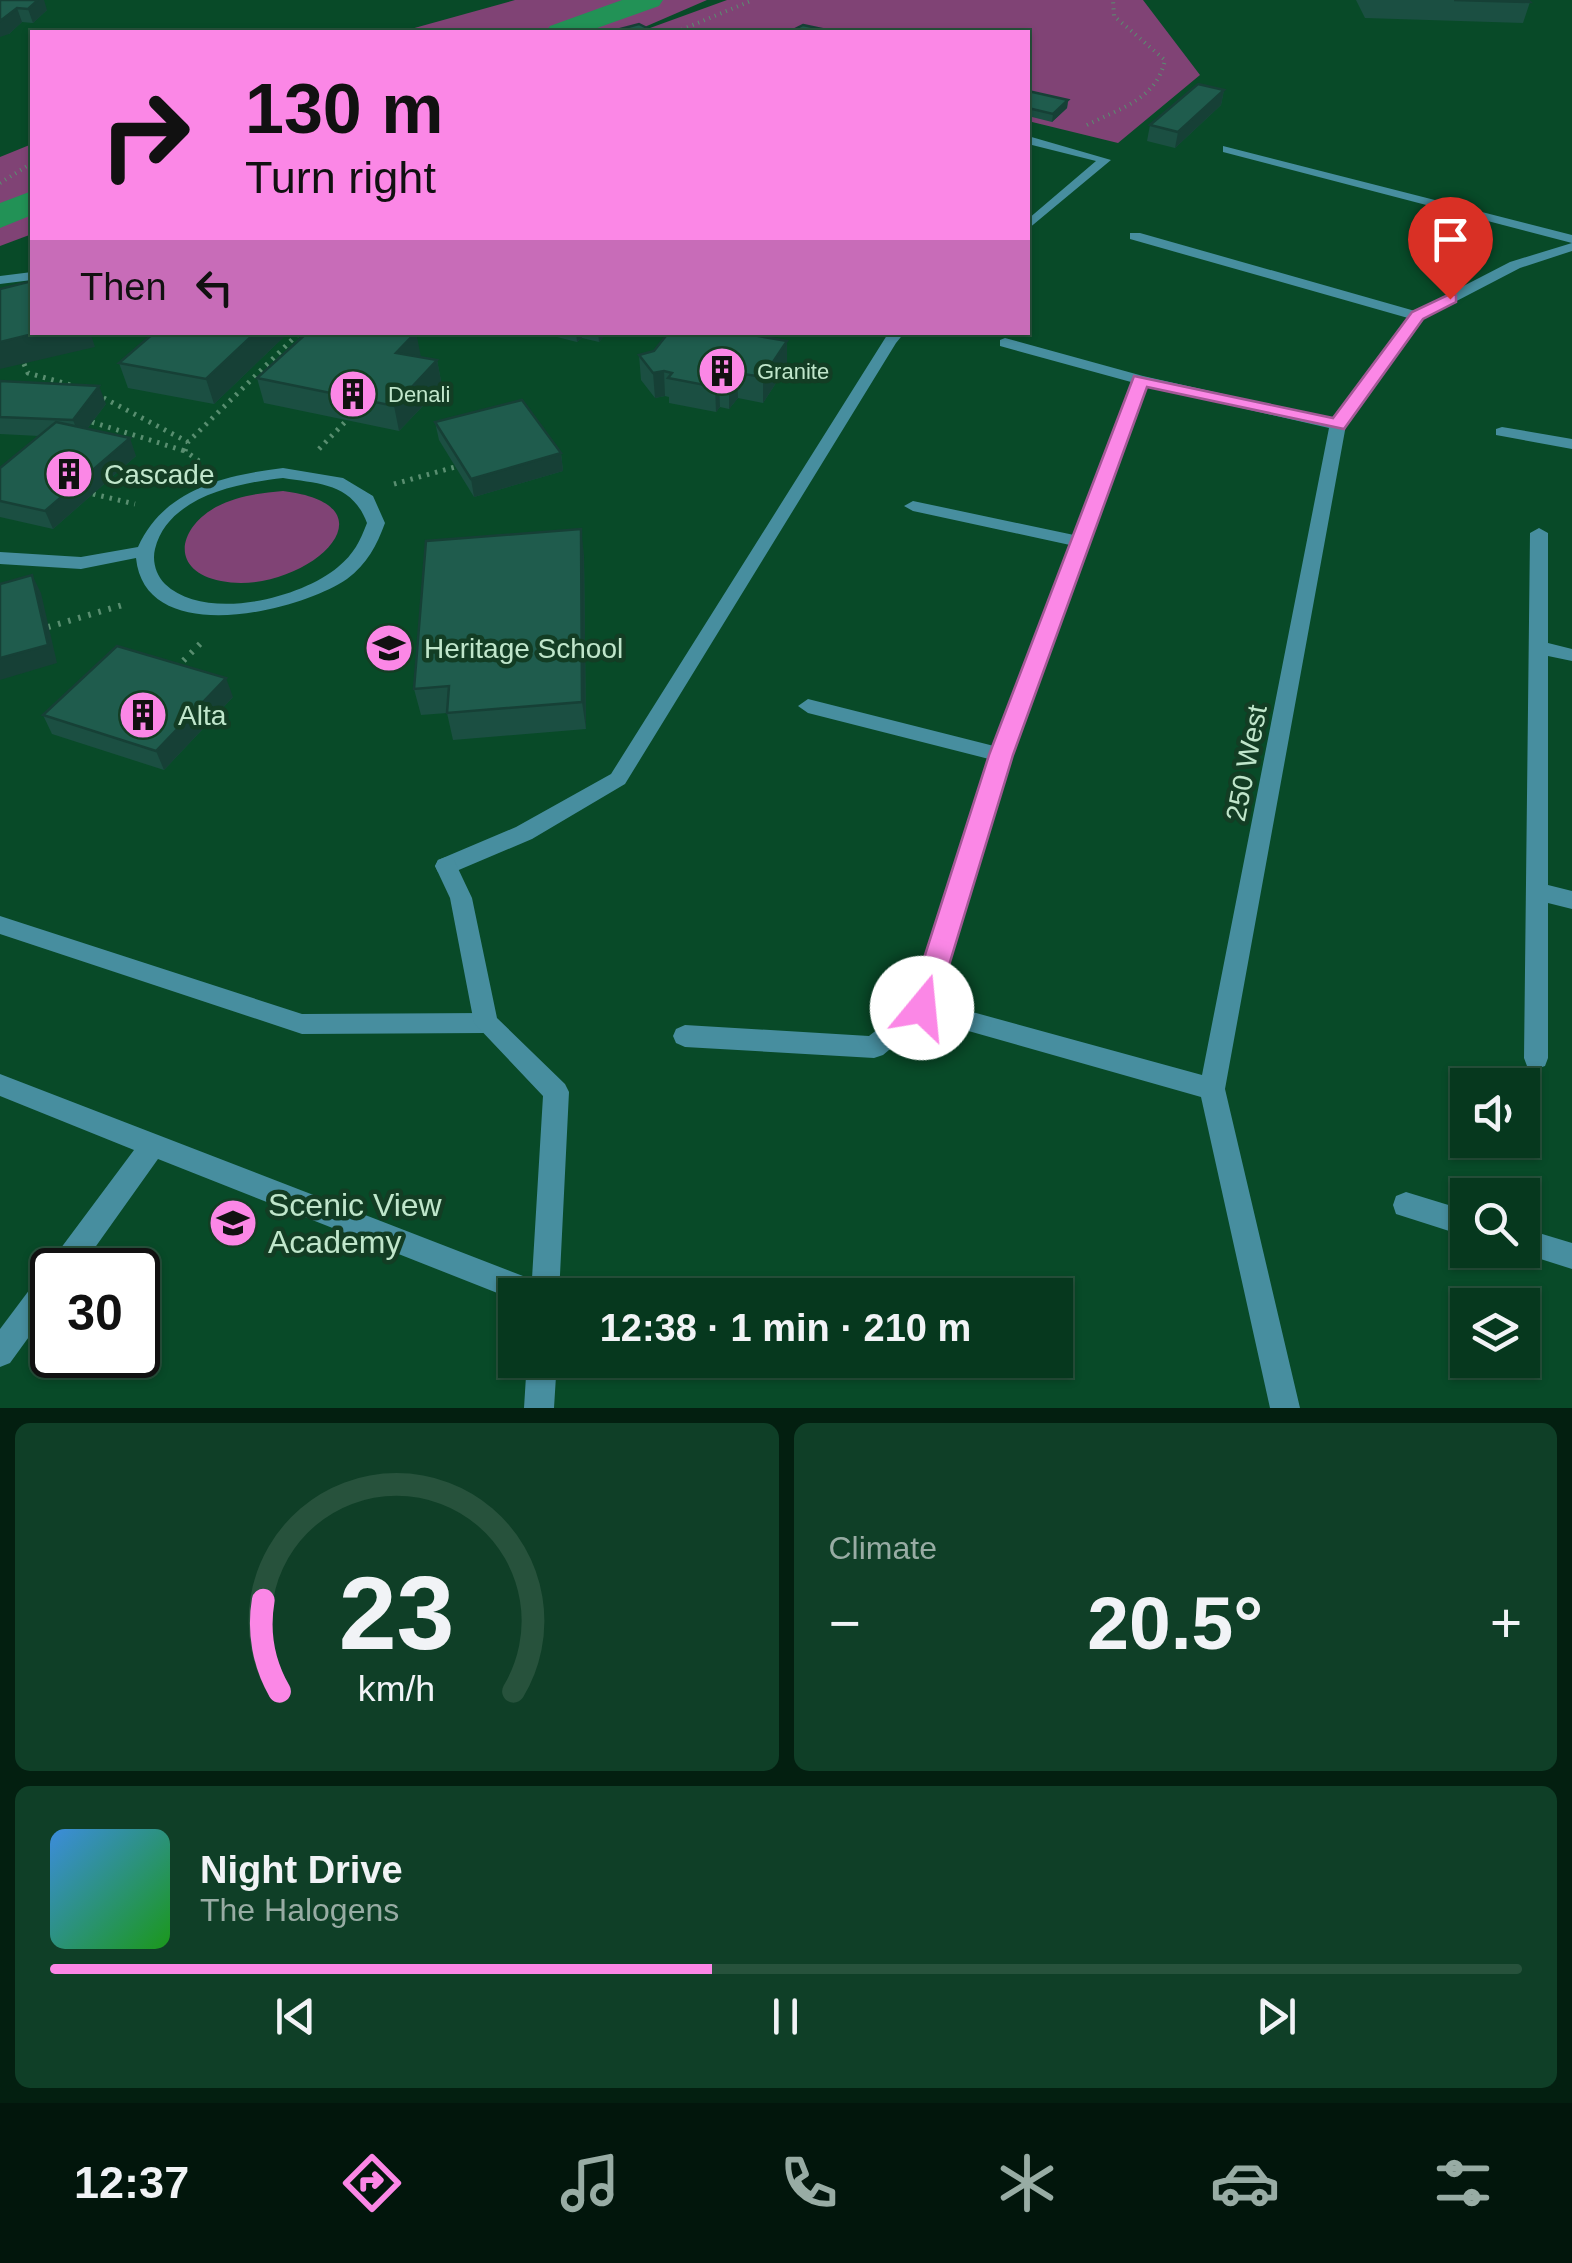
<!DOCTYPE html>
<html lang="en">
<head>
<meta charset="utf-8">
<style>
  :root { --surface:#06381e; --page:#0f3f27; --text:#f1f3f6; --muted:#98aca4; --line:#27523c; --accent:#fb87e6 }
  body { margin:0; font-family:Arial,sans-serif; background:var(--page); color:var(--text); height:100vh; display:flex; flex-direction:column; font-size:38px; white-space:nowrap }
  * { box-sizing:border-box; margin:0 }
  p { font-size:32px; color:var(--muted) }
  .icon { flex:none; width:55px; height:55px; fill:none; stroke:currentColor; stroke-width:2; stroke-linecap:round; stroke-linejoin:round }
  .map { position:relative; height:1408px; overflow:hidden }
  .side { display:flex; flex-direction:column; gap:15px; padding:15px; background:#031f10; flex:1 }
  .side>* { flex:none }
  .hud { position:absolute; left:30px; top:30px; width:1000px; height:305px; border-radius:0px; box-shadow:0 2px 8px #0004,0 0 0 2px var(--line); background:#fb87e6; color:#111; overflow:hidden }
  .controls { position:absolute; left:1450px; top:1068px; display:grid; gap:20px }
  .controls a { display:grid; place-items:center; width:90px; height:90px; border-radius:0px; background:var(--surface); box-shadow:0 2px 8px #0004,0 0 0 2px var(--line); font-size:50px }
  .speed { position:absolute; left:30px; top:1248px; display:flex; gap:20px; font-size:50px; font-weight:700; text-align:center }
  .speed>* { display:grid; place-content:center; width:130px; height:130px; border-radius:50%; background:var(--surface); box-shadow:0 2px 8px #0004,0 0 0 2px var(--line); line-height:1 }
  .speed .limit { border:5px solid #111; border-radius:15px; background:#fff; color:#111 }
  .pin { position:absolute; display:grid; place-items:center; width:85px; height:85px; color:#fff; margin:-102px -42px; border-radius:50% 50% 50% 0; rotate:-45deg; box-shadow:0 0 10px #0007 }
  .pin .icon { rotate:45deg }
  .me { position:absolute; width:110px; margin:-55px; rotate:17deg; stroke-linejoin:round; filter:drop-shadow(0 0 8px #0008) }
  .turn { display:flex; align-items:center; gap:35px; height:210px; padding:0 50px; font-size:45px }
  .turn .icon { width:130px; height:130px; stroke-width:2.5 }
  .turn b { display:block; font-size:70px; line-height:85px }
  .then { display:flex; align-items:center; height:95px; padding:0 50px; background:#0003; gap:20px; font-size:38px }
  .big { font-size:75px; font-weight:700; line-height:1.1 }
  .side .widget { flex:1; display:flex; flex-direction:column; justify-content:center; gap:15px; min-width:0; padding:0 35px; border-radius:15px; background:var(--page) }
  .side .dial { align-items:center; gap:0 }
  .dial svg { height:260px; overflow:visible; fill:none; stroke:var(--line); stroke-width:7; stroke-linecap:round; text-anchor:middle }
  .dial text { fill:var(--text); stroke:none }
  .song { display:flex; align-items:center; gap:30px }
  .cover { width:120px; height:120px; border-radius:15px; background:linear-gradient(135deg,hsl(210 70% 55%),hsl(120 70% 35%)) }
  .played { height:10px; border-radius:5px; background:linear-gradient(90deg,var(--accent) 45%,var(--line) 45%) }
  .keys { display:flex; justify-content:space-around; direction:ltr }
  .heat { display:flex; justify-content:space-between; align-items:center; font-size:55px; direction:ltr }
  .side .tiles { flex:1; display:grid; gap:15px; grid-template-columns:1fr 1fr }
  .widget:last-child { grid-column:span 2 }
  .trip { position:absolute; left:498px; top:1278px; width:575px; height:100px; border-radius:0px; background:var(--surface); box-shadow:0 2px 8px #0004,0 0 0 2px var(--line); font-weight:700; line-height:100px; text-align:center }
  .tab-bar { display:flex; height:160px; justify-content:space-around; align-items:center; background:#02160c; color:var(--muted) }
  .tab-bar .icon { width:70px; height:70px }
  .tab-bar .current { color:var(--accent) }
  .tab-bar b { font-size:45px; color:var(--text) }
  .map>svg:first-child { display:block }
  .green { fill:#804375 }
  .lines { fill:none; stroke-linecap:round; stroke-linejoin:round }
  .canal { fill:#229256; fill-rule:evenodd }
  .path-far2 { stroke:#598e70; stroke-width:4; stroke-dasharray:1 5; stroke-linecap:butt }
  .path-far1 { stroke:#598e70; stroke-width:5; stroke-dasharray:2.5 6; stroke-linecap:butt }
  .path { stroke:#598e70; stroke-width:6; stroke-dasharray:2.5 8; stroke-linecap:butt }
  .service { fill:#478e9f; fill-rule:evenodd }
  .minor { fill:#478e9f; fill-rule:evenodd }
  .wall { fill:#1b4f42 }
  .shaded-wall { fill:#164036 }
  .building { fill:#1f5c4d; stroke:#164036; stroke-width:2.5 }
  .route { fill:#fb87e6; stroke:#a35896; stroke-width:2.5 }
  .labels { text-anchor:middle; stroke-width:9; stroke-linejoin:round; paint-order:stroke }
  .far-poi-label { font-size:22px; fill:#c0e6cb; stroke:#133d24; text-anchor:start }
  .poi-label { font-size:28px; fill:#c0e6cb; stroke:#133d24; text-anchor:start }
  .street-label { font-size:28px; fill:#c0e6cb; stroke:#133d24 }
  .near-poi-label { font-size:32px; fill:#c0e6cb; stroke:#133d24; text-anchor:start }
</style>
</head>
<body>
<div class="map">
<svg width="1572" height="1408" viewBox="0 0 1572 1408">
  <rect width="100%" height="100%" fill="#084a28"/>
  <!-- green -->
  <g class="green">
    <path d="M515,0H707L633,32H400Z"/>
    <path d="M727,0H1143L1200,75L1118,143L1028,121V32H639Z"/>
    <path d="M32,144V234L0,246V157Z"/>
    <path d="M283,491C405,506 302,597 221,581C170,571 177,529 216,507C237,496 259,493 283,491Z"/>
  </g>
  <g class="lines">
    <!-- canal -->
    <g class="canal">
      <path d="M622,0H663L659,6L586,32H545L550,26Z"/>
      <path d="M32,191V215L0,228V203Z"/>
    </g>
    <!-- path-far2 -->
    <g class="path-far2">
      <path d="M676,32L753,0"/>
      <path d="M1087,125C1120,108 1156,100 1165,60L1114,16L1113,0"/>
      <path d="M0,183L32,163"/>
    </g>
    <!-- path-far1 -->
    <g class="path-far1">
      <path d="M24,364L28,373L85,389"/>
      <path d="M96,394L188,442"/>
      <path d="M92,422L185,451"/>
      <path d="M319,449L347,420"/>
      <path d="M199,461L185,451L188,442L300,332"/>
      <path d="M394,484L455,467"/>
      <path d="M93,494L135,504"/>
    </g>
    <!-- path -->
    <g class="path">
      <path d="M48,627L126,604"/>
      <path d="M176,668L203,641"/>
    </g>
    <!-- service -->
    <g class="service">
      <path d="M1028,136L1111,160L1028,229V219L1096,161L1028,144Z"/>
      <path d="M32,272V280L0,284V276Z"/>
      <path d="M889,332H905L896,343L625,784L532,839L454,872L446,875L438,872L435,866L438,860L516,827L611,774Z"/>
      <path d="M283,468L343,478L373,496L385,523C377,545 367,564 347,579C299,612 145,649 136,558L81,569L0,564V552L81,557L138,547C164,489 225,475 283,468ZM283,478C320,484 352,483 367,523C360,541 354,554 338,567C300,599 205,622 165,584C156,575 152,561 155,549C168,496 239,483 283,478Z"/>
      <path d="M0,916L302,1014L486,1013L495,1016L498,1023L495,1030L486,1033L302,1034L0,934Z"/>
      <path d="M0,1074L536,1281L546,1285L550,1295H515V1300L158,1159L79,1270H52V1305L10,1363L0,1367V1329L42,1273L48,1271L52,1260L134,1150L0,1096Z"/>
    </g>
    <!-- minor -->
    <g class="minor">
      <path d="M1223,146L1572,235V251L1520,268L1422,319L1346,425L1225,1089L1300,1408H1270L1201,1097L926,1019L883,1055L874,1058L685,1047L676,1043L673,1036L676,1029L685,1025L869,1036L912,1002L989,759L808,713L798,706L808,699L994,746L1070,545L913,511L904,506L913,501L1074,535L1131,382L1000,346V340L1005,338L1143,376L1334,419L1408,318L1130,239V233H1140L1415,311L1510,262L1572,243L1223,152ZM1146,386L1329,428L1202,1075L936,1002L1011,755Z"/>
      <path d="M1502,427L1572,439V449L1496,435V429Z"/>
      <path d="M1539,528L1548,533V643L1572,649V661L1548,656V885L1572,891V909L1548,903V1058L1545,1066L1536,1069L1527,1066L1524,1058L1530,533Z"/>
      <path d="M446,857L454,860L472,898L497,1018L565,1084L569,1092L559,1295H531L543,1096L474,1023L450,898L435,866L438,860Z"/>
      <path d="M1406,1192L1468,1211V1237L1396,1214L1393,1205L1396,1196Z"/>
      <path d="M1522,1228L1572,1243V1269L1512,1250H1522Z"/>
      <path d="M527,1360H557L554,1408H524Z"/>
    </g>
  </g>
  <!-- wall -->
  <g class="wall">
    <path d="M0,0L47,10L33,23L22,22L9,34Z"/>
    <path d="M1356,0H1528L1530,2L1523,23L1365,18Z"/>
    <path d="M1224,90L1221,105L1175,148L1147,141L1150,125Z"/>
    <path d="M1028,91L1068,100L1067,108L1052,122L1028,116Z"/>
    <path d="M155,332H289L214,404L128,388L119,363Z"/>
    <path d="M537,332H608L599,342L582,338L577,342Z"/>
    <path d="M771,332L763,337L787,341V366L763,403L738,398L729,409L720,407L716,412L669,403V397L665,396L655,398L641,380L639,355Z"/>
    <path d="M421,357L437,360L442,386L399,431L264,403L257,378Z"/>
    <path d="M0,381L106,404L87,429L136,456L53,529L0,517V468L39,436L0,434Z"/>
    <path d="M435,422L561,453L563,471L474,497L439,440Z"/>
    <path d="M584,555L586,729L453,740L447,713L421,715L414,689Z"/>
    <path d="M233,697L164,770L52,734L43,715Z"/>
  </g>
  <!-- shaded-wall -->
  <g class="shaded-wall">
    <path d="M31,0H44L47,10L33,23L28,9Z"/>
    <path d="M17,8L22,22L9,34L0,37V21Z"/>
    <path d="M1224,90L1221,105L1175,148L1178,132Z"/>
    <path d="M1068,100L1067,108L1052,122L1053,114Z"/>
    <path d="M41,332H90L95,347L0,369V342Z"/>
    <path d="M256,332H289L214,404L206,379Z"/>
    <path d="M416,332L421,357L396,353Z"/>
    <path d="M576,332H581L582,338L577,342Z"/>
    <path d="M598,332H608L599,342Z"/>
    <path d="M749,332H771L763,337L748,359Z"/>
    <path d="M787,341V366L763,403V377Z"/>
    <path d="M437,360L442,386L399,431L394,406Z"/>
    <path d="M664,371L665,396L655,398L653,373Z"/>
    <path d="M737,373L738,398L729,409V383Z"/>
    <path d="M719,382L720,407L716,412L715,387Z"/>
    <path d="M99,386L106,404L80,438L73,420Z"/>
    <path d="M130,438L136,456L53,529L45,511Z"/>
    <path d="M561,453L563,471L474,497L471,479Z"/>
    <path d="M581,529L584,555L586,729L582,702Z"/>
    <path d="M32,575L41,593L57,663L0,680V658Z"/>
    <path d="M226,678L233,697L164,770L156,751Z"/>
  </g>
  <!-- building -->
  <g class="building">
    <path d="M0,0H38L28,9L17,8L0,21Z"/>
    <path d="M1454,0H1528L1530,2Z"/>
    <path d="M639,24L655,32H609Z"/>
    <path d="M803,25L836,32H789Z"/>
    <path d="M1198,84L1224,90L1178,132L1150,125Z"/>
    <path d="M1028,91L1068,100L1053,114L1028,108Z"/>
    <path d="M32,281V332H41L0,342V289Z"/>
    <path d="M155,332H256L206,379L119,363Z"/>
    <path d="M308,332H416L396,353L437,360L394,406L257,378Z"/>
    <path d="M669,332H749L747,334L787,341L763,377L737,373L729,383L719,382L715,387L668,378L672,373L664,371L653,373L639,355L654,351Z"/>
    <path d="M0,381L99,386L73,420L0,417Z"/>
    <path d="M522,400L561,453L471,479L435,422Z"/>
    <path d="M56,422L130,438L45,511L0,501V468Z"/>
    <path d="M581,529L582,702L447,713L449,686L414,689L426,541Z"/>
    <path d="M32,575L48,645L0,658V584Z"/>
    <path d="M117,646L226,678L156,751L43,715Z"/>
  </g>
  <!-- route -->
  <path class="route" d="M1450,294L1456,295V302L1423,319L1344,429L1147,387L1013,755L936,1008L932,1016L922,1020L913,1016L908,1008L989,755L1134,376L1333,418L1412,312Z"/>
  <!-- icons -->
  <defs>
    <g id="building-disc" transform="scale(2.5)"><circle r="9.5" fill="#fb87e6" stroke="#133d24"/><path d="M-4-6H4V6H1V3H-1V6H-4ZM-2.5-4.3h1.7v1.8h-1.7ZM.8-4.3h1.7v1.8H.8ZM-2.5-1h1.7V.8h-1.7ZM.8-1h1.7V.8H.8Z" fill="#111"/></g>
    <g id="school-disc" transform="scale(2.5)"><circle r="9.5" fill="#fb87e6" stroke="#133d24"/><path d="M0-5L7-2L0 1L-7-2ZM-4 1L0 2.5L4 1V4Q0 6-4 4Z" fill="#111"/></g>
  </defs>
  <g fill-rule="evenodd">
    <use href="#building-disc" x="722" y="371"/>
    <use href="#building-disc" x="353" y="394"/>
    <use href="#building-disc" x="69" y="474"/>
    <use href="#school-disc" x="389" y="648"/>
    <use href="#building-disc" x="143" y="715"/>
    <use href="#school-disc" x="233" y="1223"/>
  </g>
  <g class="labels">
    <!-- far-poi labels -->
    <g class="far-poi-label">
      <text x="757" y="379">Granite</text>
      <text x="388" y="402">Denali</text>
    </g>
    <!-- poi labels -->
    <g class="poi-label">
      <text x="104" y="484">Cascade</text>
      <text x="424" y="658">Heritage School</text>
      <text x="178" y="725">Alta</text>
    </g>
    <!-- street labels -->
    <g class="street-label">
      <text transform="translate(1246 763) rotate(-79)" y="10">250 West</text>
    </g>
    <!-- near-poi labels -->
    <g class="near-poi-label">
      <text x="268" y="1216">Scenic View<tspan x="268" dy="37">Academy</tspan></text>
    </g>
  </g>
</svg>
<div class="controls">
<a><svg class="icon" aria-label="sound" viewBox="0 0 24 24"><path d="M4 9h4l5-4v14l-5-4H4zM17 9q2 3 0 6"/></svg></a>
<a><svg class="icon" aria-label="search" viewBox="0 0 24 24"><circle cx="10" cy="10" r="6"/><path d="M15 15l6 6"/></svg></a>
<a><svg class="icon" aria-label="layers" viewBox="0 0 24 24"><path d="M12 4l9 5-9 5-9-5zM3 14l9 5 9-5"/></svg></a>
</div>
<div class="speed"><div class="limit">30</div></div>
<div class="pin" style="left:1450px;top:299px;background:#d93025"><svg class="icon" aria-label="arrive" viewBox="0 0 24 24"><path d="M6 21V4h12l-3 4 3 4H6"/></svg></div>
<svg class="me" style="left:922px;top:1008px" viewBox="-20 -20 40 40"><circle r="19" fill="#fff"/><path d="M0-13L10 11 0 6-10 11z" fill="#fb87e6"/></svg>
<div class="trip">12:38 · 1 min · 210 m</div>
<div class="hud">
<div class="turn"><svg class="icon" aria-label="right" viewBox="0 0 24 24"><path d="M7 20v-9h11M14 6l5 5-5 5"/></svg><div><b>130 m</b>Turn right</div></div>
<div class="then">Then<svg class="icon" aria-label="left" viewBox="0 0 24 24"><path d="M17 20v-9H6M10 6l-5 5 5 5"/></svg></div>
</div>
</div>
<section class="side">
<div class="tiles">
<div class="widget dial"><svg viewBox="0 0 100 80">
<path d="M14 69A42 42 0 1 1 86 69"/>
<path d="M14 69A42 42 0 0 1 9 41" stroke="#fb87e6"/>
<text x="50" y="56" font-size="32" font-weight="700">23</text>
<text x="50" y="72" font-size="11">km/h</text>
</svg></div>
<div class="widget"><p>Climate</p>
<div class="heat"><a>−</a><b class="big">20.5°</b><a>+</a></div>
</div>
<div class="widget">
<div class="song"><i class="cover"></i><div><b>Night Drive</b><p>The Halogens</p></div></div>
<div class="played"></div>
<div class="keys"><svg class="icon" aria-label="previous" viewBox="0 0 24 24"><path d="M18 5L8 12l10 7zM5 5v14"/></svg><svg class="icon" aria-label="pause" viewBox="0 0 24 24"><path d="M8 5v14M16 5v14"/></svg><svg class="icon" aria-label="next" viewBox="0 0 24 24"><path d="M6 5l10 7-10 7zM19 5v14"/></svg></div>
</div>
</div>
</section>
<nav class="tab-bar">
<b>12:37</b>
<svg class="icon current" aria-label="directions" viewBox="0 0 24 24"><path d="M12 3l9 9-9 9-9-9zM9 14v-3h6M13 9l2 2-2 2"/></svg>
<svg class="icon" aria-label="music" viewBox="0 0 24 24"><path d="M9 18V5l10-2v13"/><circle cx="6" cy="18" r="3"/><circle cx="16" cy="16" r="3"/></svg>
<svg class="icon" aria-label="phone" viewBox="0 0 24 24"><path d="M5 4h4l2 5-3 2q2 4 5 5l2-3 5 2v4C11 20 4 13 5 4z"/></svg>
<svg class="icon" aria-label="climate" viewBox="0 0 24 24"><path d="M12 3v18M4 7l16 10M4 17L20 7"/></svg>
<svg class="icon" aria-label="car" viewBox="0 0 24 24"><path d="M5 17H2v-5l4-1 3-4h7l3 4 3 1v5h-3M9 17h6M6 11h13"/><circle cx="7" cy="17" r="2"/><circle cx="17" cy="17" r="2"/></svg>
<svg class="icon" aria-label="filters" viewBox="0 0 24 24"><path d="M4 7h16M4 17h16"/><circle cx="9" cy="7" r="2"/><circle cx="15" cy="17" r="2"/></svg>
</nav>
</body>
</html>
